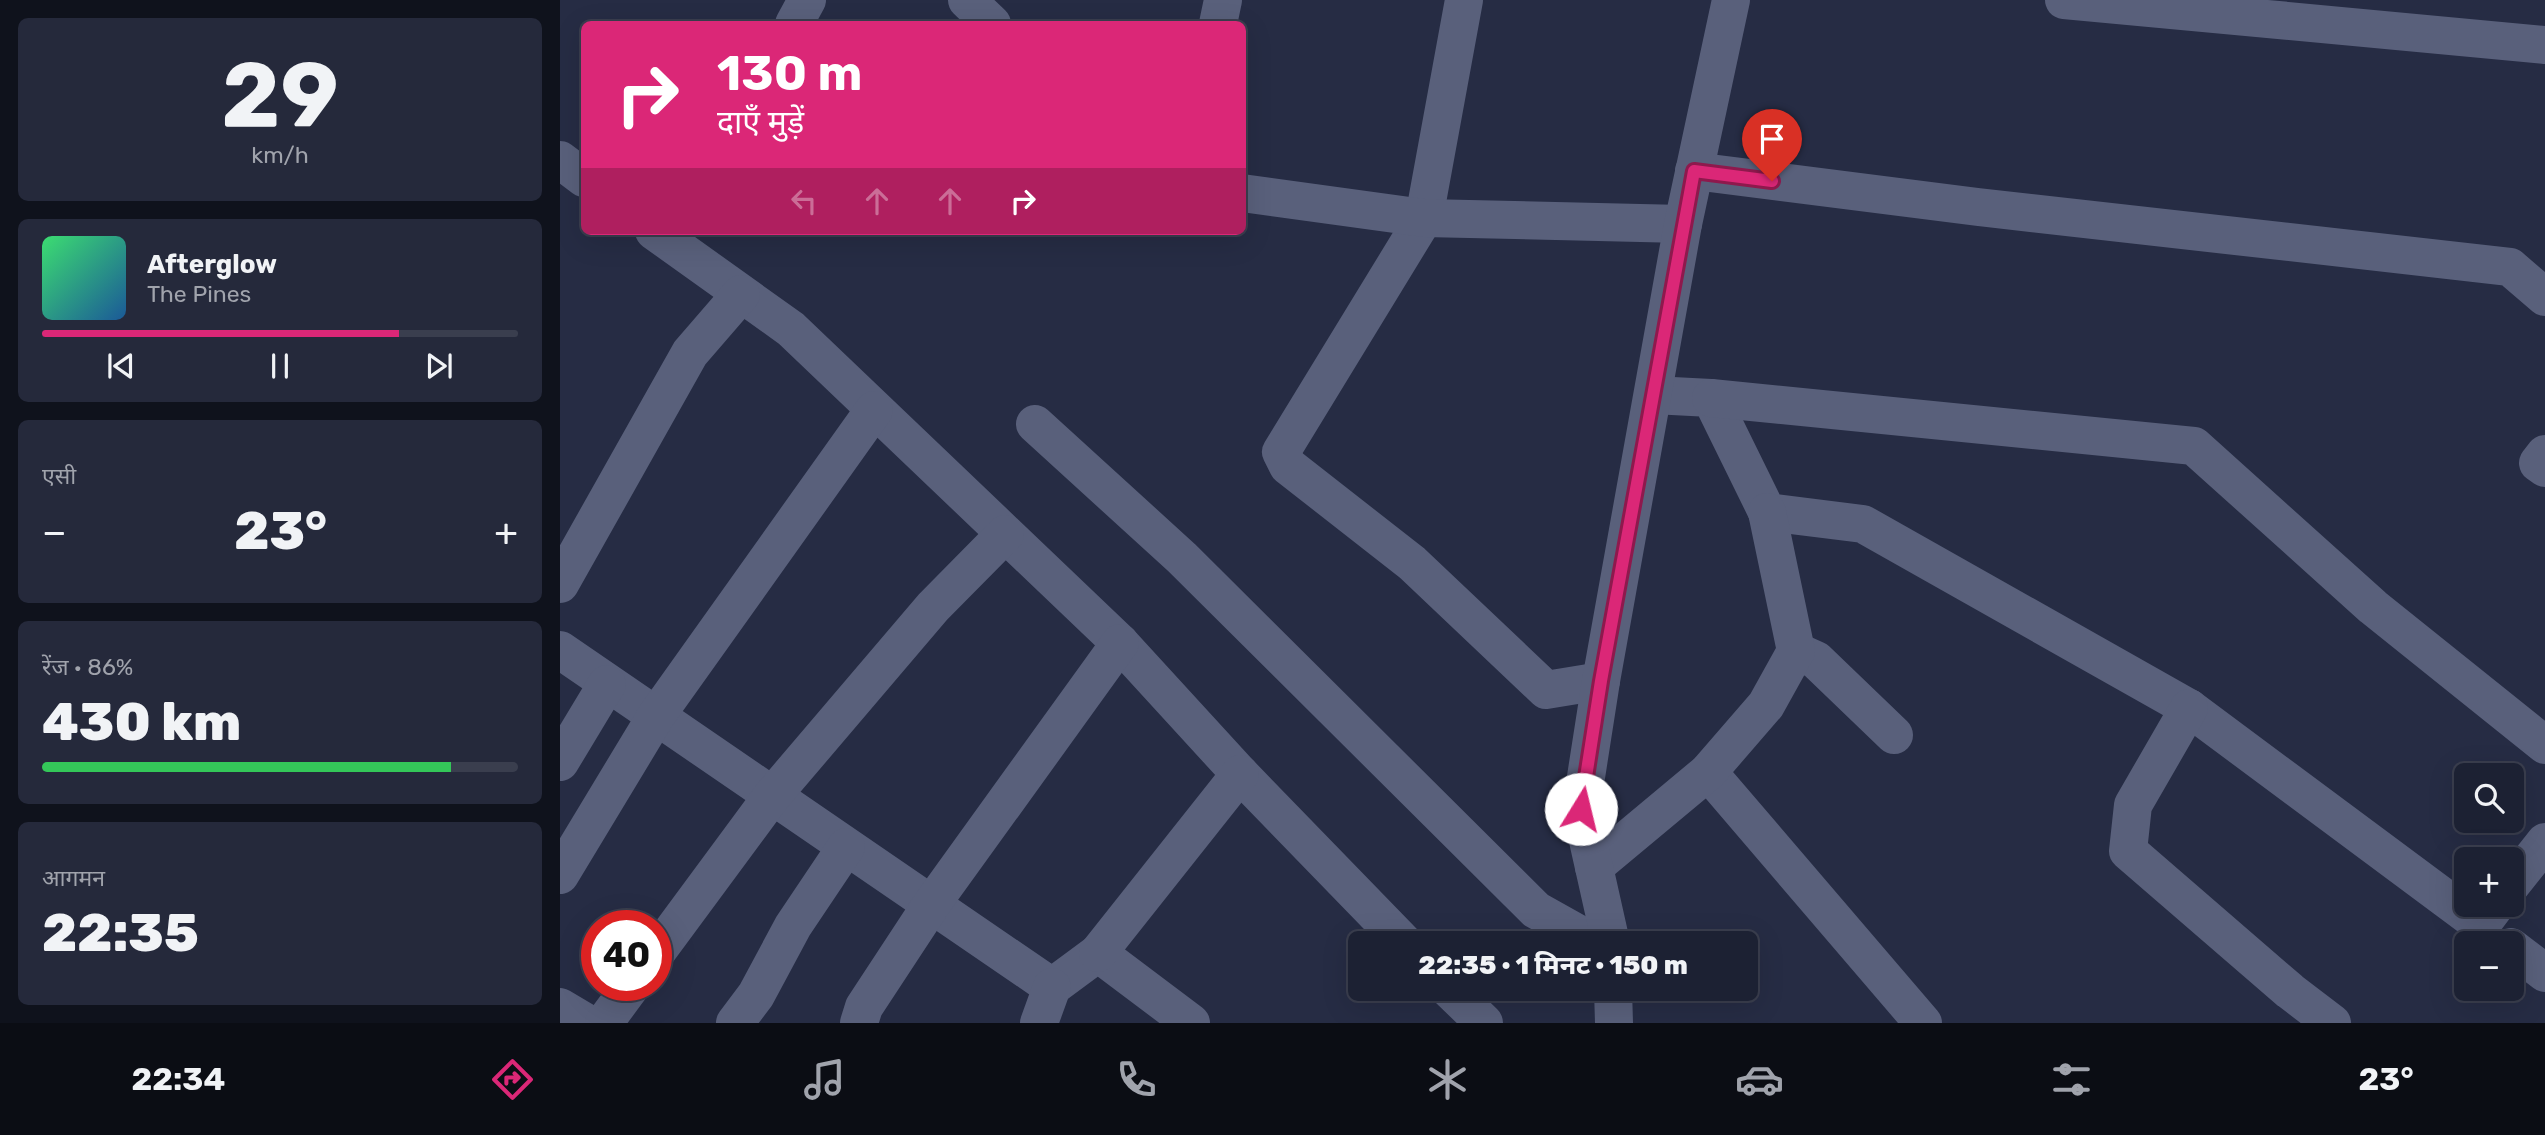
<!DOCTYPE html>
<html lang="hi">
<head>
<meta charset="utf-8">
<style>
  :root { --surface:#1c2133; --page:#25293b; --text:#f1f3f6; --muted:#a0a3ac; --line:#3a3e4e; --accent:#db2777 }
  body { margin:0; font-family:Rubik,"Noto Sans Devanagari",sans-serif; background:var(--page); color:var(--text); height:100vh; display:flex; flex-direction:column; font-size:26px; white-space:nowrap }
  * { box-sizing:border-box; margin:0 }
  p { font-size:23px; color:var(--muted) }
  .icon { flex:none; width:38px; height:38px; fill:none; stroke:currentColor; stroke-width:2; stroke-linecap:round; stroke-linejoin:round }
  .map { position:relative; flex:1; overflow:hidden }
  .side { display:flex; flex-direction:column; gap:18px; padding:18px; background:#0f121c; width:560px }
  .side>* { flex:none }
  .top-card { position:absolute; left:21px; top:21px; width:665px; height:214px; border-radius:10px; box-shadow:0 7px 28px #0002,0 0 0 2px var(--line); background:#db2777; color:#fff; overflow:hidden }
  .controls { position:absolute; left:1894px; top:763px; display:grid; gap:14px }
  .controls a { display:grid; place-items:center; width:70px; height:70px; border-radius:10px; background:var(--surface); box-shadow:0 7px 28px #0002,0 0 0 2px var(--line); font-size:35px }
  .speed { position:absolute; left:21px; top:910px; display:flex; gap:14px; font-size:35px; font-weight:700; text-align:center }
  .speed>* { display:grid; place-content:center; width:91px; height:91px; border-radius:50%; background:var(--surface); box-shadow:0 7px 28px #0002,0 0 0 2px var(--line); line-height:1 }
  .speed .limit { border:10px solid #d22; background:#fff; color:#111 }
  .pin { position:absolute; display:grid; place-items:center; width:60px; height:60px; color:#fff; margin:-72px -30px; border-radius:50% 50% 50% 0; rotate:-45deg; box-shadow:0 0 7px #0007 }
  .pin .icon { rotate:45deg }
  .me { position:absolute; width:77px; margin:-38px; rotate:9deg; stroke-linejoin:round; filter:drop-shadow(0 0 5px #0008) }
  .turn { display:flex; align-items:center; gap:24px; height:147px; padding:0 21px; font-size:32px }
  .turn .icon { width:91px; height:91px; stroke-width:2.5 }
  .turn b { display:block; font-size:49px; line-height:60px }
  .lanes { display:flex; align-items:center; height:66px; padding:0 21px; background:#0003; justify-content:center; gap:35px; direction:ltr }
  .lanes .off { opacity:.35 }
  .big { font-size:52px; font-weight:800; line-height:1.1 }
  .side .tile { flex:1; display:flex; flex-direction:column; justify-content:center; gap:10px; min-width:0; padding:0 24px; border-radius:10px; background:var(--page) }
  .side .dial { align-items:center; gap:0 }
  .dial b { font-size:91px; line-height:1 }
  .song { display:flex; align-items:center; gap:21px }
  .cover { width:84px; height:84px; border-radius:10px; background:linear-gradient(135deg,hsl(140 70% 55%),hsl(210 70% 35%)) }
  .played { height:7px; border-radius:4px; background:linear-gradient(90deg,var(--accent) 75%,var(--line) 75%) }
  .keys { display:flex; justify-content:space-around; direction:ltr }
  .heat { display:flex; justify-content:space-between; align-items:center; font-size:38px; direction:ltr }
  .charge { height:10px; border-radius:5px; background:linear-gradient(90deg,#34c759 86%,var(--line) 0) }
  .trip { position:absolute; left:788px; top:931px; width:410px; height:70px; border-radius:10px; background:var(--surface); box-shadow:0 7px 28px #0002,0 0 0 2px var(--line); font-weight:800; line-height:70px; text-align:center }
  .tabs { display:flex; height:112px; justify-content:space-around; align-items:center; background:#0b0d14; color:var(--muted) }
  .tabs .icon { width:49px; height:49px }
  .tabs .on { color:var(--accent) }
  .tabs b { font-size:32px; color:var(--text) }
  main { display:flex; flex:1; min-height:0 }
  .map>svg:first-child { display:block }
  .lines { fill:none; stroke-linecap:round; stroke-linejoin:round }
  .minor { stroke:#59607b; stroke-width:38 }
  .route-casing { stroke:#8e194d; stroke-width:18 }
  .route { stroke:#db2777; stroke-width:12 }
</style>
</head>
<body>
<main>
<section class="side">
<div class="tile dial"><b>29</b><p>km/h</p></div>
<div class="tile">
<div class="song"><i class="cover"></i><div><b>Afterglow</b><p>The Pines</p></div></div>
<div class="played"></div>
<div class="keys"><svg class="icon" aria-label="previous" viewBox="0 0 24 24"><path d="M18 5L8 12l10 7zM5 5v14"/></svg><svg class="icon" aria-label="pause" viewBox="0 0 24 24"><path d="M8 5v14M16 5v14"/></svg><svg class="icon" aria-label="next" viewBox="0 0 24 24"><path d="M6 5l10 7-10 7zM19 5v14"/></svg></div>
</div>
<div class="tile"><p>एसी</p>
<div class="heat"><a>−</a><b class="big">23°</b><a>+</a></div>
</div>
<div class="tile"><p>रेंज · 86%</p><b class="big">430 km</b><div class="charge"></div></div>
<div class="tile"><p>आगमन</p><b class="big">22:35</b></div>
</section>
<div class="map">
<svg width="1985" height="1023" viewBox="0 0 1985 1023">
  <rect width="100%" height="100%" fill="#262c44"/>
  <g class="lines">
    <!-- minor -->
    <g class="minor">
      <path d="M407,0L432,24"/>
      <path d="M904,0L864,218L721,452L728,466L852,563L986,690L1041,681"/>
      <path d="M1504,0L1985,45"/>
      <path d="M234,24L247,0"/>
      <path d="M658,24L663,0"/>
      <path d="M0,160L24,178"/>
      <path d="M1134,171L1418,207L1950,267L1985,297"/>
      <path d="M682,193L864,218L1123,224"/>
      <path d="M94,231L231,329L560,643L680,774L844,943"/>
      <path d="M1093,395L1151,398L1207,512L1303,524L1629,708L1921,925L1936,905"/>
      <path d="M1151,398L1634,446L1813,607L1985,745"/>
      <path d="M475,424L622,558L976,910L1035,943"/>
      <path d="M1985,454L1978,463L1985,468"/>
      <path d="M0,584L130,353L181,294"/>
      <path d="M0,650L492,987L538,953L631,1023"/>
      <path d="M1236,651L1256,660L1334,735"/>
      <path d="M1629,708L1573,805L1568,851L1730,991L1772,1023"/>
      <path d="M0,762L47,684"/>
      <path d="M1148,772L1363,1023"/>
      <path d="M1034,867L1148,772L1206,705L1236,651L1207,512"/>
      <path d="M0,875L96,716L314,410"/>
      <path d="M1951,885L1985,842"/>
      <path d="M1051,943L1021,809L1041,681L1123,224L1171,0"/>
      <path d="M1951,947L1985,973"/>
      <path d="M96,953L212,796L373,607L445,534"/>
      <path d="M538,953L680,774"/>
      <path d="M889,989L924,1023"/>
      <path d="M1053,989L1054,1023"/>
      <path d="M0,1007L27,1023"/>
      <path d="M44,1023L72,985"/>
      <path d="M175,1023L196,995L233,926L286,847"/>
      <path d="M299,1023L304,1007L371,905L560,643"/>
      <path d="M479,1023L492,987"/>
    </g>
  </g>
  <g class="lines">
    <!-- route casing -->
    <g class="route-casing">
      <path id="route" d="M1021,809L1041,681L1134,171L1212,181"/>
    </g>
    <!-- route -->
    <use href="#route" class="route"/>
  </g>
</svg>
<div class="controls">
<a><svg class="icon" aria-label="search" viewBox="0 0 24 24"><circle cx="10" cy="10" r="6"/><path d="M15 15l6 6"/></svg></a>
<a>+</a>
<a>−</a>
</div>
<div class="speed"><div class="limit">40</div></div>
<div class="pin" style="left:1212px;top:181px;background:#d93025"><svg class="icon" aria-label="arrive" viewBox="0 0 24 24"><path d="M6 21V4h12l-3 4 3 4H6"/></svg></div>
<svg class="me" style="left:1021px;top:809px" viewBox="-20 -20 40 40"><circle r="19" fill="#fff"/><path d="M0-13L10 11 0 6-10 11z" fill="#db2777"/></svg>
<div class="trip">22:35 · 1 मिनट · 150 m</div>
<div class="top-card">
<div class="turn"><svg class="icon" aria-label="right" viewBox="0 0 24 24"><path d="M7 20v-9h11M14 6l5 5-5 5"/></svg><div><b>130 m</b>दाएँ मुड़ें</div></div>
<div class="lanes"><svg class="icon off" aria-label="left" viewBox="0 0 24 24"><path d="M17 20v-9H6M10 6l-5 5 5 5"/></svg><svg class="icon off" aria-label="ahead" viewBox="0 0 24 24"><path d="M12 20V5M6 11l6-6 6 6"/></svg><svg class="icon off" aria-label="ahead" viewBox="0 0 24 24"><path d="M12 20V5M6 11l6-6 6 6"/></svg><svg class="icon" aria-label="right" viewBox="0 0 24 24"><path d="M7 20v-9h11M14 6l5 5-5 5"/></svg></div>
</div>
</div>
</main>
<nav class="tabs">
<b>22:34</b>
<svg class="icon on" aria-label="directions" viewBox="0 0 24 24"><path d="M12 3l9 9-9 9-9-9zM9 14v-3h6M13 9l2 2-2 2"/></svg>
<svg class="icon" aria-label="music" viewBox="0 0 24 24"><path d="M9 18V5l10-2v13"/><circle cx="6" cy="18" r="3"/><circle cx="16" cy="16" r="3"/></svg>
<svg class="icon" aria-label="phone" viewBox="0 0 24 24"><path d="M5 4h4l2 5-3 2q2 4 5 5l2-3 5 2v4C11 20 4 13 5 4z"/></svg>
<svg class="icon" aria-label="climate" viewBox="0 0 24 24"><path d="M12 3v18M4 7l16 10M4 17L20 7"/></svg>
<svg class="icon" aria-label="car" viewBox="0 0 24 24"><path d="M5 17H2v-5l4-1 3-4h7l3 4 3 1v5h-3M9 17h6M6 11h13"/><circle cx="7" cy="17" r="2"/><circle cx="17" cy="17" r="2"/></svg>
<svg class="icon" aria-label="filters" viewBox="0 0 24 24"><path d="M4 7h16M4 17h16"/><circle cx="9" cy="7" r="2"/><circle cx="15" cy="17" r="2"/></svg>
<b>23°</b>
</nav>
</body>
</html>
